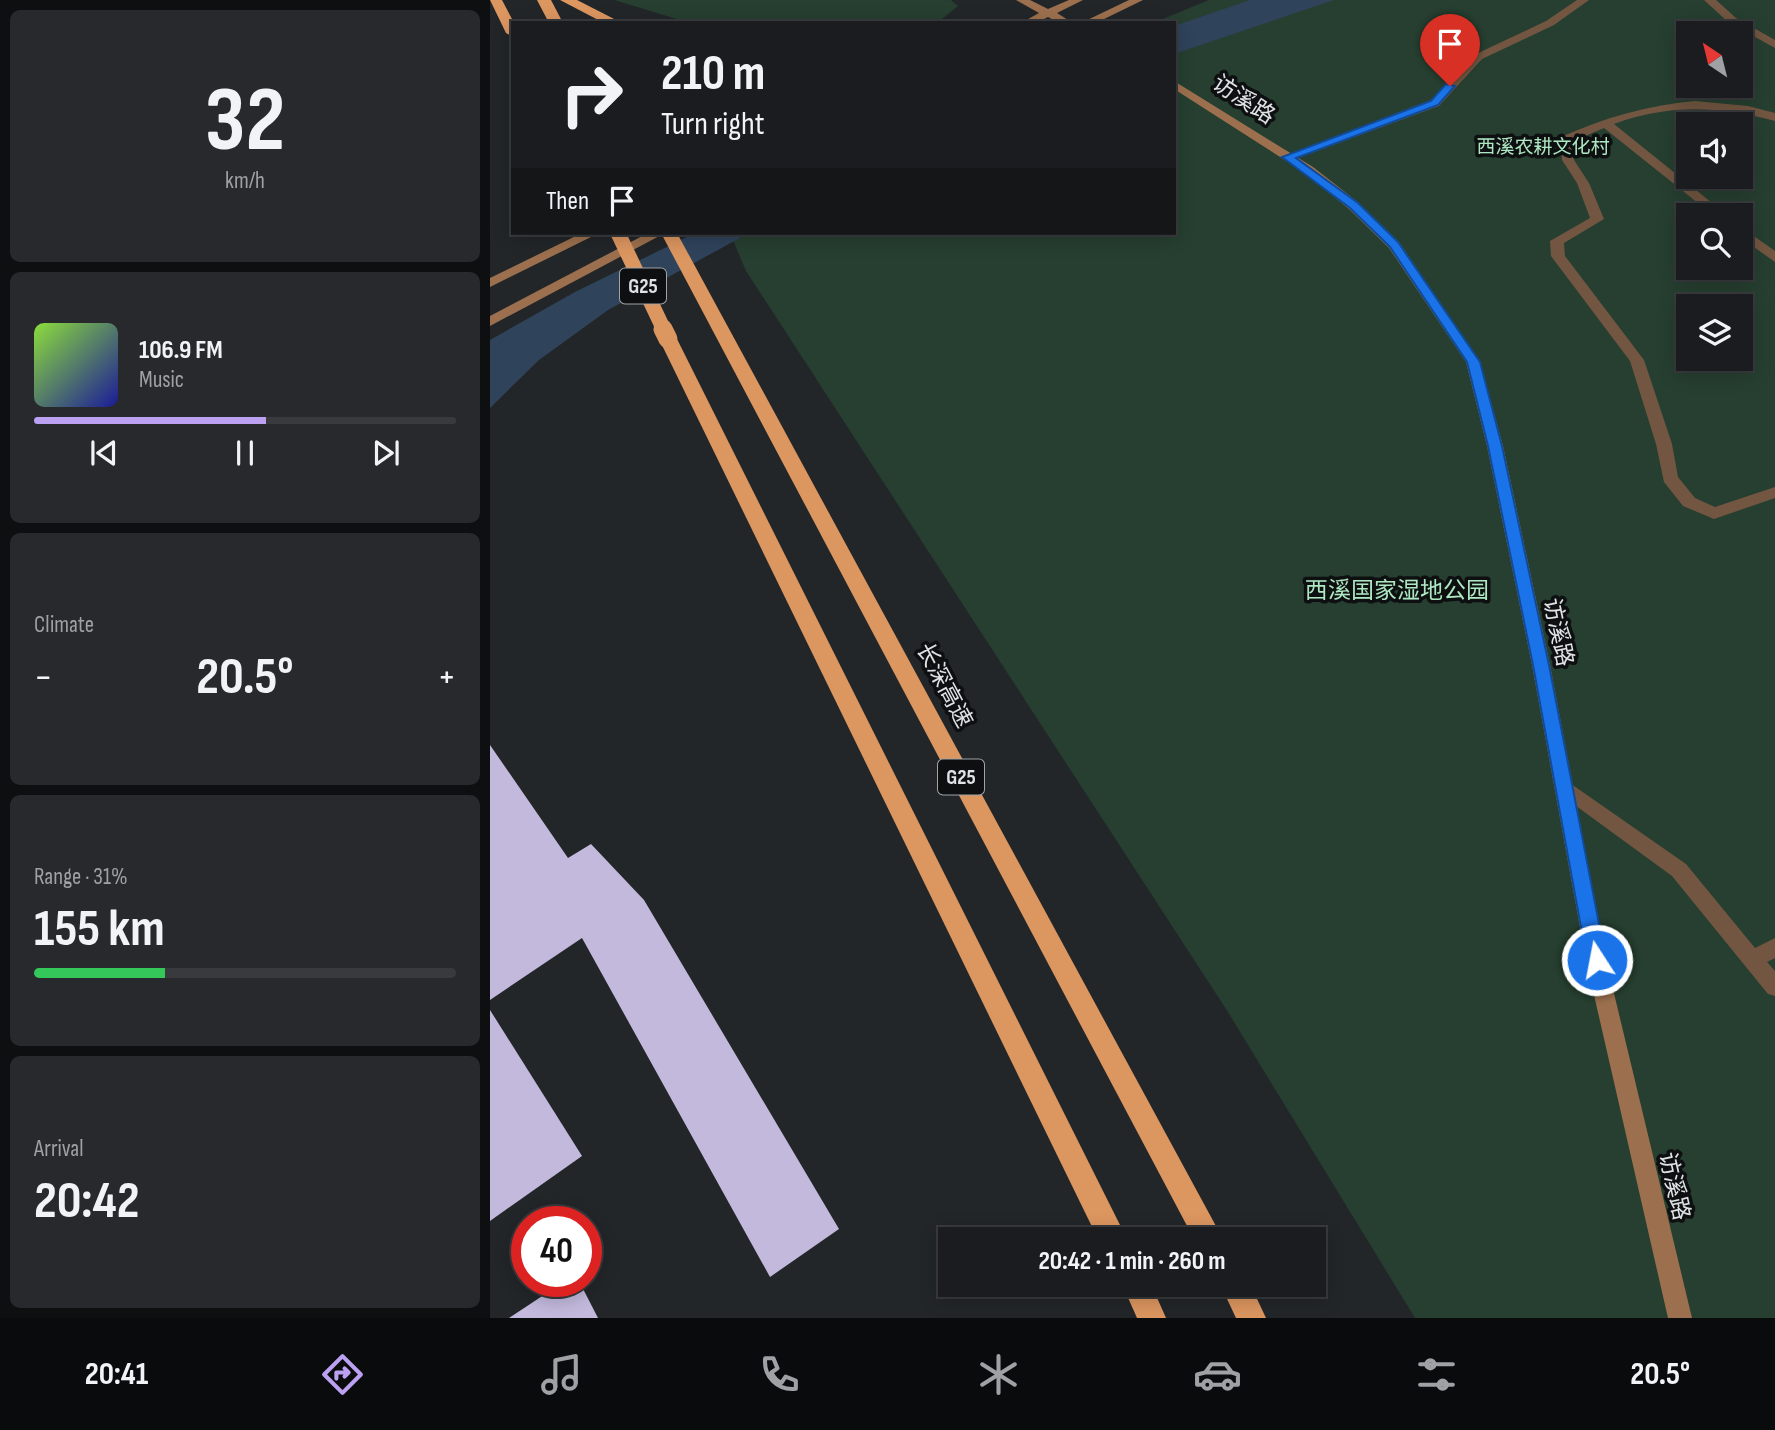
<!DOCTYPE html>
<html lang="en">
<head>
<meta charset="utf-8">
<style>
  :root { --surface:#1a1c1f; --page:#27292c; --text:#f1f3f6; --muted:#9fa1a4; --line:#383a3d; --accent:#bca0f2 }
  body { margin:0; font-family:"Sofia Sans Condensed","Noto Sans SC",sans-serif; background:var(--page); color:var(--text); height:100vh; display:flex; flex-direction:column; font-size:26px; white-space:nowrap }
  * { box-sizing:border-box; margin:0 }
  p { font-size:23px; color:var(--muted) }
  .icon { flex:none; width:38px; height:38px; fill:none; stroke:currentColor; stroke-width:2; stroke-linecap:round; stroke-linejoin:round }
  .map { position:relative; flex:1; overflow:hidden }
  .panel { display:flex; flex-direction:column; gap:10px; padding:10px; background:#0e0f11; width:490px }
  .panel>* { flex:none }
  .banner { position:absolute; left:21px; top:21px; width:665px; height:214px; border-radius:0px; box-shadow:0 4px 18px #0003,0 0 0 2px var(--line); background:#1a1c1f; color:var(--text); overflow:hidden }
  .needle { width:46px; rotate:325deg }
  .tools { position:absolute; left:1186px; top:21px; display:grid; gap:14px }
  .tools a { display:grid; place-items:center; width:77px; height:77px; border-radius:0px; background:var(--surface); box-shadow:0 4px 18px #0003,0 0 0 2px var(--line); font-size:35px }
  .speed { position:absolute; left:21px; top:1206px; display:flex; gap:14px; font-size:35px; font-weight:700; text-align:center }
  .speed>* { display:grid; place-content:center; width:91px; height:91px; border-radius:50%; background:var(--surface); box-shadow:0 4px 18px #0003,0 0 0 2px var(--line); line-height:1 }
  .speed .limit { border:10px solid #d22; background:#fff; color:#111 }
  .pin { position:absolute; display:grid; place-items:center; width:60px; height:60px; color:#fff; margin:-72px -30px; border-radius:50% 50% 50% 0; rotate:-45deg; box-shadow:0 0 7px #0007 }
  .pin .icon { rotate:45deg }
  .me { position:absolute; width:77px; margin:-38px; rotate:349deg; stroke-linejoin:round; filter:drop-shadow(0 0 5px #0008) }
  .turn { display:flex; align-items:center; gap:24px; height:147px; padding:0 35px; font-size:32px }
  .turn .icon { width:91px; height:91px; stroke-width:2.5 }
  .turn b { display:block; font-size:49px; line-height:60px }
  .then { display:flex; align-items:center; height:66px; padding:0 35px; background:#0003; gap:14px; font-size:26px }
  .big { font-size:52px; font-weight:700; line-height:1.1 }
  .panel .tile { flex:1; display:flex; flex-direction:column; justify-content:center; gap:10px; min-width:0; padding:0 24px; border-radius:10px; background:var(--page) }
  .panel .dial { align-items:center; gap:0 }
  .dial b { font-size:91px; line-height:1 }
  .song { display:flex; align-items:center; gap:21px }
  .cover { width:84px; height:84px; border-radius:10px; background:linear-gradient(135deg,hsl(90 70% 55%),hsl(240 70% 35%)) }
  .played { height:7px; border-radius:4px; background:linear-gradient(90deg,var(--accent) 55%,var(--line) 55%) }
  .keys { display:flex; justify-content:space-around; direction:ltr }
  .heat { display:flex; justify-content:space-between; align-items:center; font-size:38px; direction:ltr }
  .charge { height:10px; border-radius:5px; background:linear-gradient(90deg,#34c759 31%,var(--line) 0) }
  .trip { position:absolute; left:448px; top:1227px; width:388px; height:70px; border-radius:0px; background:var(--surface); box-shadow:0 4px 18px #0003,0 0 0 2px var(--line); font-weight:700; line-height:70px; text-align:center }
  .dock { display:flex; height:112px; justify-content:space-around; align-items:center; background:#0a0b0c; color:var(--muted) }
  .dock .icon { width:49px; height:49px }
  .dock .current { color:var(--accent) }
  .dock b { font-size:32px; color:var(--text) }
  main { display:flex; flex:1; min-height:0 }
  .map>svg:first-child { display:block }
  .green { fill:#263f30; fill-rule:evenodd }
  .water { fill:#2f435b }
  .building { fill:#c2b9dc }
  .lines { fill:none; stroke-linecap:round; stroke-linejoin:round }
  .lane { fill:#725641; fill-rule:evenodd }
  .secondary { fill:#9c704e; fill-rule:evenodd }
  .highway { fill:#dc9660; fill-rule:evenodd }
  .highway-bridge-far1 { stroke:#dc9660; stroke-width:15 }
  .highway-bridge { stroke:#dc9660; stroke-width:19 }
  .route { fill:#1a73e8; stroke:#114b97; stroke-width:2 }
  .labels { text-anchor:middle; stroke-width:7; stroke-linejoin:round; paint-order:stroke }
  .far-park-label { font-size:19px; fill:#aee8c2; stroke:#0d0f10 }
  .shield { fill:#0d0f10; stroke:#a1a3a5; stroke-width:2 }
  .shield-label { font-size:21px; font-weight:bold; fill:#e0e3e5 }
  .street-label { font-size:23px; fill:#e0e3e5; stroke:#0d0f10 }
  .park-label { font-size:23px; fill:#aee8c2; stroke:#0d0f10 }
</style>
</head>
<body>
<main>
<section class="panel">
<div class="tile dial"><b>32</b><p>km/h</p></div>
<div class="tile">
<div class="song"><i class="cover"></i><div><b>106.9 FM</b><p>Music</p></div></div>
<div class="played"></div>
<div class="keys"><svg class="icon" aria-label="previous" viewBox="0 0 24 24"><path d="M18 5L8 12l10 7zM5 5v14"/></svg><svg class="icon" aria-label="pause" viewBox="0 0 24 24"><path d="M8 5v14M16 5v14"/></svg><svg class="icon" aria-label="next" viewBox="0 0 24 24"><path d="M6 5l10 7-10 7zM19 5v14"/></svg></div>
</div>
<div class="tile"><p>Climate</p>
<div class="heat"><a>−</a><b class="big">20.5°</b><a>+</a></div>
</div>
<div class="tile"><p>Range · 31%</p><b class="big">155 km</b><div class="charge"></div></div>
<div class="tile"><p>Arrival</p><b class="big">20:42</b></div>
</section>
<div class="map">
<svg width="1285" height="1318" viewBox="0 0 1285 1318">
  <rect width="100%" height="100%" fill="#222629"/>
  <!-- green -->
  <g class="green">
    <path d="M124,0H461L468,6L447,23H200Z"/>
    <path d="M719,0H1285V1318H925L736,1009L256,271L240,233H684V23H663ZM1199,33H1251V86H1199ZM1199,124H1251V177H1199ZM1199,215H1251V268H1199ZM1199,306H1251V359H1199Z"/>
  </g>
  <!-- water -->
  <g class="water">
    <path d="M760,0H844L684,54V26Z"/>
    <path d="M205,233H259L118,310L49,360L0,408V340L85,292Z"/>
  </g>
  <!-- building -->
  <g class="building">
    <path d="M0,745L78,858L101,844L154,900L349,1229L280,1277L92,938L0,1000Z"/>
    <path d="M0,1010L92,1156L0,1221Z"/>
    <path d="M75,1281H89L108,1318H19Z"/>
  </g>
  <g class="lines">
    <!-- lane -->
    <g class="lane">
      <path d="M1087,0H1099L1064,25L992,59L949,106L802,160H794L792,157L941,100L984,55L1056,21Z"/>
      <path d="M1214,0H1226L1246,18L1285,40V48L1238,22Z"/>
      <path d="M1205,101L1258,106L1285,113V121C1228,106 1180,104 1124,124L1237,215H1223L1114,128L1081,142L1084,160L1099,183L1114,219L1074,243L1075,256L1154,360L1182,444L1188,477L1205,498L1225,507L1285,487V498L1224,519L1193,506L1174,482L1166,444L1140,361L1061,256L1060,241L1100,218L1087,183L1072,160L1071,137C1114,118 1157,105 1205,101Z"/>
      <path d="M1251,227L1285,251V262L1251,238Z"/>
      <path d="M1074,779L1196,864L1265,948L1285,938V958L1277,962L1285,971V996L1278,994L1182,876L1067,792L1065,787L1067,782Z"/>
    </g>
    <!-- secondary -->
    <g class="secondary">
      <path d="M526,0H540L558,9L579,0H593L567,13L583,23H569L558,17L546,23H531L549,13Z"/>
      <path d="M639,0H653L606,23H591Z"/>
      <path d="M684,81L823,167L869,203L909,242L990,362L1013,446L1060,665L1116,960L1202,1318H1178L1096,960L1042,665L997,446L976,362L899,248L859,209L815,173L684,89Z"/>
      <path d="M92,233H109L0,287V278Z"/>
      <path d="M158,233H175L0,326V316Z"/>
    </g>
    <!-- highway -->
    <g class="highway">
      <path d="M0,0H12L24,23L23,37L16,33Z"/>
      <path d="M47,0H61L73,23H59Z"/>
      <path d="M70,0H87L132,23H114Z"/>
      <path d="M171,233H187L733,1239H704Z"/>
      <path d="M178,334L187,339L637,1239H608L169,339Z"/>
      <path d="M632,1284H661L676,1318H647Z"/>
      <path d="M730,1284H760L776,1318H746Z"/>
    </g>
    <!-- highway-bridge-far1 -->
    <path class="highway-bridge-far1" d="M128,233L174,330"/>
    <!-- highway-bridge -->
    <path class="highway-bridge" d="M173,329L178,339"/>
  </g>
  <!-- route -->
  <path class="route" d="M956,84L965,86L948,105L806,158L868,203L908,242L990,362L1012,446L1059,665L1116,960L1113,966L1107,968L1100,966L1097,960L1043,665L998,446L977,362L900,247L860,208L792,157L941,101Z"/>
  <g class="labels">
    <!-- far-park labels -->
    <g class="far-park-label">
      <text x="1053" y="153">西溪农耕文化村</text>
    </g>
    <!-- shield labels -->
    <g class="shield">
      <rect x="130" y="268.5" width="46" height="35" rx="5"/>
      <rect x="448" y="759.5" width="46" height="35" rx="5"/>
    </g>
    <g class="shield-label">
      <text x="153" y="293">G25</text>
      <text x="471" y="784">G25</text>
    </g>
    <!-- street labels -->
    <g class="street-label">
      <text transform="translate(754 99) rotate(33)" y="8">访溪路</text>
      <text transform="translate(1069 632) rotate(78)" y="8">访溪路</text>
      <text transform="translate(455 685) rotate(62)" y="8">长深高速</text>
      <text transform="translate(1185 1186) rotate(77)" y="8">访溪路</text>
    </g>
    <!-- park labels -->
    <g class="park-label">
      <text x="907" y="598">西溪国家湿地公园</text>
    </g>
  </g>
</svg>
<div class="tools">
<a><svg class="needle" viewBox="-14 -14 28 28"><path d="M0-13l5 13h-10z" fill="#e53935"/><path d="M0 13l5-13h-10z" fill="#9fa1a4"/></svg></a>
<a><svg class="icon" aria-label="sound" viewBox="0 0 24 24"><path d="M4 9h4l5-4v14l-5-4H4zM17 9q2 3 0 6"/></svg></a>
<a><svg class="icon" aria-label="search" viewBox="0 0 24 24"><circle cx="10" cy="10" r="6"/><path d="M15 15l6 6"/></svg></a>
<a><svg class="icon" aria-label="layers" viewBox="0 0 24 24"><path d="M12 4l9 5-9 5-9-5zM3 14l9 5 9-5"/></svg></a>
</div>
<div class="speed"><div class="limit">40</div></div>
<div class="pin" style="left:960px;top:86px;background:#d93025"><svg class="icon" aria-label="arrive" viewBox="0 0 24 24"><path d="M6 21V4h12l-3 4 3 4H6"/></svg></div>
<svg class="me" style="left:1107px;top:960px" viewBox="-20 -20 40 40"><circle r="17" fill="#1a73e8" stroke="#fff" stroke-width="3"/><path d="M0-11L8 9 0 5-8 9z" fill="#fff"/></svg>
<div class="trip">20:42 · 1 min · 260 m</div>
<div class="banner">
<div class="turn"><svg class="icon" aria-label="right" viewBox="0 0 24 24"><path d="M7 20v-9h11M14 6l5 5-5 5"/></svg><div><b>210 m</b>Turn right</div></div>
<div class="then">Then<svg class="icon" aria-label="arrive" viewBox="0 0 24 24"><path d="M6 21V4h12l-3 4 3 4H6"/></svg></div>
</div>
</div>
</main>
<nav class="dock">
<b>20:41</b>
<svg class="icon current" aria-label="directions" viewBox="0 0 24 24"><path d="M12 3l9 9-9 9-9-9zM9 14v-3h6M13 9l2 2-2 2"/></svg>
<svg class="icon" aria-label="music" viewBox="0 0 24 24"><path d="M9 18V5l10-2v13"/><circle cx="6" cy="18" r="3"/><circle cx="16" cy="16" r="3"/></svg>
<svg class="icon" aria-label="phone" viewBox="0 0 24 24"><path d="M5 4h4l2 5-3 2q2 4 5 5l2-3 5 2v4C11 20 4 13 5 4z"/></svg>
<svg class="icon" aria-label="climate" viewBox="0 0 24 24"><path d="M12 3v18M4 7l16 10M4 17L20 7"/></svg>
<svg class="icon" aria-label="car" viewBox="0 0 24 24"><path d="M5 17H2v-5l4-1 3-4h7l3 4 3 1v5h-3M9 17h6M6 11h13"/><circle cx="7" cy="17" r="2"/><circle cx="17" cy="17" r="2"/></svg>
<svg class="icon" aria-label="filters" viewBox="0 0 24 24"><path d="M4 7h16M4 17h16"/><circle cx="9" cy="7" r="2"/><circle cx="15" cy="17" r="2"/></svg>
<b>20.5°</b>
</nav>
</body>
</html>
